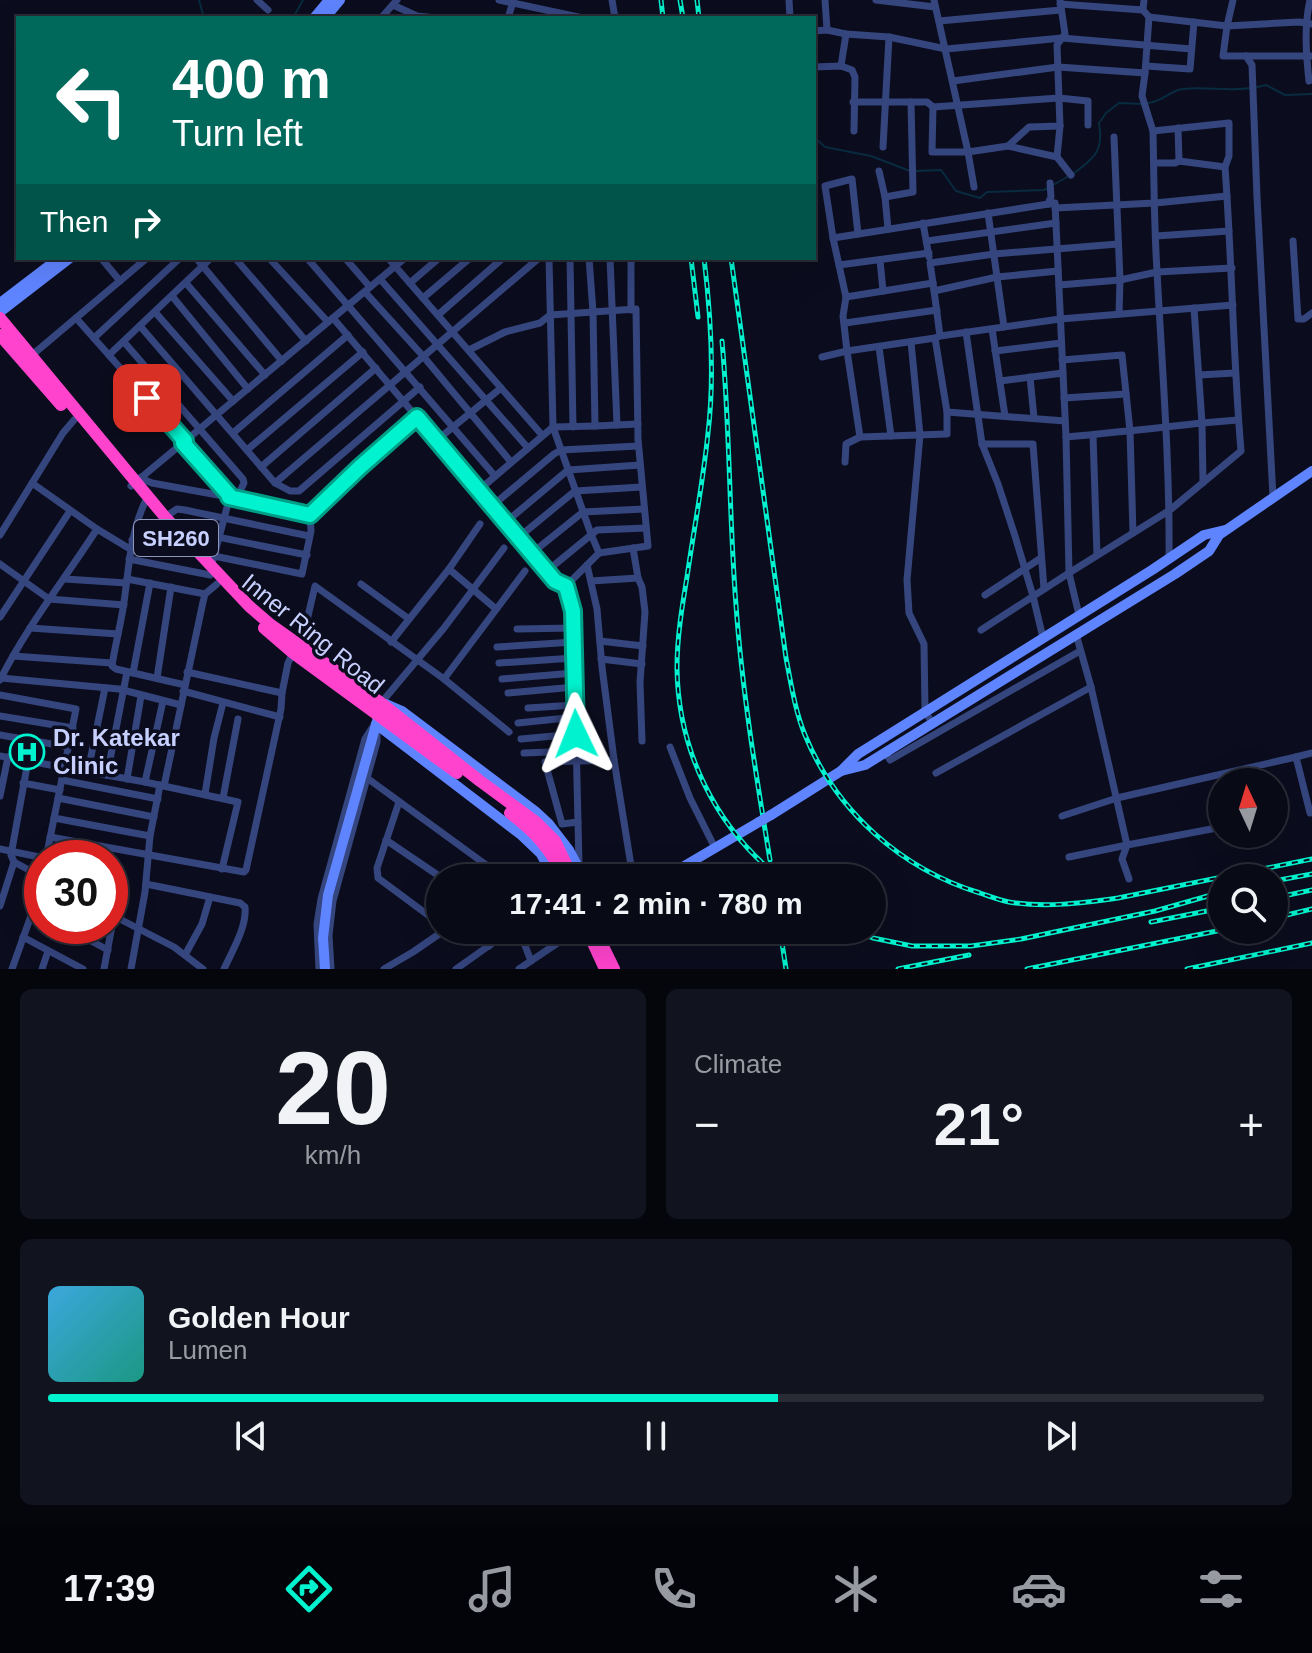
<!DOCTYPE html>
<html lang="en">
<head>
<meta charset="utf-8">
<style>
  :root { --surface:#080a16; --page:#11131f; --text:#f1f3f6; --muted:#989aa1; --line:#292b35; --accent:#00f3ce }
  body { margin:0; font-family:Arial,sans-serif; background:var(--page); color:var(--text); height:100vh; display:flex; flex-direction:column; font-size:30px; white-space:nowrap }
  * { box-sizing:border-box; margin:0 }
  p { font-size:26px; color:var(--muted) }
  .icon { flex:none; width:44px; height:44px; fill:none; stroke:currentColor; stroke-width:2; stroke-linecap:round; stroke-linejoin:round }
  .map { position:relative; height:969px; overflow:hidden }
  .side { display:flex; flex-direction:column; gap:20px; padding:20px; background:#04060c; flex:1 }
  .side>* { flex:none }
  .guide { position:absolute; left:16px; top:16px; width:800px; height:244px; border-radius:0px; box-shadow:0 8px 32px #0002,0 0 0 2px var(--line); background:#00695c; color:#fff; overflow:hidden }
  .needle { width:52px; rotate:356deg }
  .tools { position:absolute; left:1208px; top:768px; display:grid; gap:16px }
  .tools a { display:grid; place-items:center; width:80px; height:80px; border-radius:50%; background:var(--surface); box-shadow:0 8px 32px #0002,0 0 0 2px var(--line); font-size:40px }
  .speed { position:absolute; left:24px; top:840px; display:flex; gap:16px; font-size:40px; font-weight:700; text-align:center }
  .speed>* { display:grid; place-content:center; width:104px; height:104px; border-radius:50%; background:var(--surface); box-shadow:0 8px 32px #0002,0 0 0 2px var(--line); line-height:1 }
  .speed .limit { border:12px solid #d22; background:#fff; color:#111 }
  .pin { position:absolute; display:grid; place-items:center; width:68px; height:68px; color:#fff; margin:-34px; border-radius:16px; box-shadow:0 4px 12px #0006 }
  .me { position:absolute; width:88px; margin:-44px; rotate:358deg; stroke-linejoin:round; filter:drop-shadow(0 0 6px #0008) }
  .turn { display:flex; align-items:center; gap:28px; height:168px; padding:0 24px; font-size:36px }
  .turn .icon { width:104px; height:104px; stroke-width:2.5 }
  .turn b { display:block; font-size:56px; line-height:68px }
  .then { display:flex; align-items:center; height:76px; padding:0 24px; background:#0003; gap:16px; font-size:30px }
  .big { font-size:60px; font-weight:700; line-height:1.1 }
  .side .tile { flex:1; display:flex; flex-direction:column; justify-content:center; gap:12px; min-width:0; padding:0 28px; border-radius:12px; background:var(--page) }
  .side .dial { align-items:center; gap:0 }
  .dial b { font-size:104px; line-height:1 }
  .song { display:flex; align-items:center; gap:24px }
  .cover { width:96px; height:96px; border-radius:12px; background:linear-gradient(135deg,hsl(200 70% 55%),hsl(170 70% 35%)) }
  .played { height:8px; border-radius:4px; background:linear-gradient(90deg,var(--accent) 60%,var(--line) 60%) }
  .keys { display:flex; justify-content:space-around; direction:ltr }
  .heat { display:flex; justify-content:space-between; align-items:center; font-size:44px; direction:ltr }
  .side .tiles { flex:1; display:grid; gap:20px; grid-template-columns:1fr 1fr }
  .tile:last-child { grid-column:span 2 }
  .trip { position:absolute; left:426px; top:864px; width:460px; height:80px; border-radius:40px; background:var(--surface); box-shadow:0 8px 32px #0002,0 0 0 2px var(--line); font-weight:700; line-height:80px; text-align:center }
  .tab-bar { display:flex; height:128px; justify-content:space-around; align-items:center; background:#030409; color:var(--muted) }
  .tab-bar .icon { width:56px; height:56px }
  .tab-bar .active { color:var(--accent) }
  .tab-bar b { font-size:36px; color:var(--text) }
  .map>svg:first-child { display:block }
  .lines { fill:none; stroke-linecap:round; stroke-linejoin:round }
  .stream { stroke:#092b3f; stroke-width:2 }
  .street { stroke:#35457e; stroke-width:7 }
  .secondary { stroke:#5f84ff; stroke-width:10 }
  .highway { stroke:#ff43cd; stroke-width:12 }
  .rail-casing { stroke:#00f3ce; stroke-width:5 }
  .rail { stroke:#0b0d1e; stroke-width:2; stroke-dasharray:6; stroke-linecap:butt }
  .secondary-bridge { stroke:#5f84ff; stroke-width:10 }
  .route-casing { stroke:#009e86; stroke-width:20 }
  .route { stroke:#00f3ce; stroke-width:14 }
  .labels { text-anchor:middle; stroke-width:7; stroke-linejoin:round; paint-order:stroke }
  .shield { fill:#0b0d1e; stroke:#8f96bc; stroke-width:2 }
  .shield-label { font-size:22px; font-weight:bold; fill:#c8d0ff }
  .street-label { font-size:24px; fill:#c8d0ff; stroke:#0b0d1e }
  .poi-label { font-size:24px; font-weight:bold; fill:#c8d0ff; stroke:#0b0d1e; text-anchor:start }
</style>
</head>
<body>
<div class="map">
<svg width="1312" height="969" viewBox="0 0 1312 969">
  <rect width="100%" height="100%" fill="#0b0d1e"/>
  <g class="lines">
    <!-- stream -->
    <g class="stream">
      <path d="M199,0L204,18"/>
      <path d="M293,18L303,0"/>
      <path d="M1257,87L1266,85L1285,95L1312,94"/>
      <path d="M1148,103C1160,102 1167,94 1178,90C1197,85 1228,92 1250,88"/>
      <path d="M814,137L825,147L871,156L910,171"/>
      <path d="M916,171L941,170L956,191L980,198L987,192L1044,190L1048,188"/>
      <path d="M1074,173C1095,158 1104,150 1099,123L1106,113L1119,103L1142,104"/>
      <path d="M1053,185L1069,176"/>
    </g>
    <!-- street -->
    <g class="street">
      <path d="M257,0L268,10"/>
      <path d="M499,0L583,18"/>
      <path d="M612,0L615,18"/>
      <path d="M789,0L790,18"/>
      <path d="M825,0L827,30"/>
      <path d="M876,0L935,7"/>
      <path d="M934,0L968,152L1008,146L1029,127L1060,126L1057,45L1065,34L1060,0"/>
      <path d="M1060,4L1143,10L1144,0"/>
      <path d="M393,5L417,16L436,18"/>
      <path d="M1143,10L1149,17L1227,26L1233,0"/>
      <path d="M381,18L397,0"/>
      <path d="M508,18L513,2"/>
      <path d="M939,21L1061,10"/>
      <path d="M1312,24L1299,22L1227,26L1223,56H1312"/>
      <path d="M814,31L827,30L846,34L889,37L946,49L1062,38L1191,49"/>
      <path d="M1246,56L1252,65L1257,197L1273,497"/>
      <path d="M841,66L846,34"/>
      <path d="M1146,66L1190,69L1194,22"/>
      <path d="M814,67L841,66L852,70L855,77L854,131"/>
      <path d="M1145,73L1142,96L1153,131"/>
      <path d="M953,81L1058,67L1145,73L1149,17"/>
      <path d="M1309,81C1306,54 1304,26 1310,0"/>
      <path d="M853,102H927L933,107L1059,98L1088,101V125"/>
      <path d="M933,107L932,152H968L974,187"/>
      <path d="M1060,126L1057,157L1071,175"/>
      <path d="M1114,137L1120,280L1119,314"/>
      <path d="M1008,146L1057,157"/>
      <path d="M883,147L889,37"/>
      <path d="M1179,161L1225,167"/>
      <path d="M1154,163H1175L1179,161L1178,128"/>
      <path d="M879,171L885,197L888,229"/>
      <path d="M885,197L913,192L911,102"/>
      <path d="M1048,204L1051,197L1050,183"/>
      <path d="M1055,208L1155,203L1227,196"/>
      <path d="M988,213L1004,327"/>
      <path d="M923,223L929,257"/>
      <path d="M1156,236L1229,231"/>
      <path d="M833,238L825,186L852,179L858,234"/>
      <path d="M927,241L1056,223"/>
      <path d="M1293,241L1298,319H1304L1312,313"/>
      <path d="M101,258L120,281"/>
      <path d="M196,258L282,361"/>
      <path d="M235,258L306,341"/>
      <path d="M269,258L328,322"/>
      <path d="M307,258L495,476"/>
      <path d="M345,258L370,287"/>
      <path d="M388,258L542,435"/>
      <path d="M570,258L573,427"/>
      <path d="M589,258L593,312L595,426L638,424"/>
      <path d="M610,258L617,425"/>
      <path d="M880,260L883,291"/>
      <path d="M839,265L929,253"/>
      <path d="M380,279L528,448"/>
      <path d="M186,283L265,375"/>
      <path d="M410,283L439,258"/>
      <path d="M933,283L930,263L994,254L1118,244"/>
      <path d="M1059,285L1120,280L1157,272L1232,268"/>
      <path d="M934,291L997,277L1058,271"/>
      <path d="M365,292L423,356L511,462"/>
      <path d="M172,296L248,389"/>
      <path d="M423,298L470,258"/>
      <path d="M1194,308L1202,423L1238,420"/>
      <path d="M631,310V258"/>
      <path d="M155,312L233,401"/>
      <path d="M438,315L503,258"/>
      <path d="M76,318L185,441"/>
      <path d="M333,318L555,581L566,586L599,553"/>
      <path d="M845,323L937,310"/>
      <path d="M140,326L275,483L539,258"/>
      <path d="M992,329L1005,416"/>
      <path d="M966,332L982,444L998,484L1015,536L1033,596L1043,638"/>
      <path d="M938,337L935,338L947,412L1065,421"/>
      <path d="M94,338L180,258"/>
      <path d="M935,338L847,351L860,437L947,434V412"/>
      <path d="M124,342L243,479L244,483L236,499"/>
      <path d="M911,342L920,435L907,580L909,613L924,644L925,711L932,723"/>
      <path d="M879,347L891,436"/>
      <path d="M469,350L505,332L540,323L550,315L636,309L638,439L648,546L599,553L591,534L553,427L549,258"/>
      <path d="M995,351L1061,343"/>
      <path d="M109,355L211,258"/>
      <path d="M31,356L147,258"/>
      <path d="M822,357L847,351L843,316L846,297"/>
      <path d="M1062,360L1122,355L1130,431L1133,533"/>
      <path d="M1199,375L1235,373"/>
      <path d="M1030,377L1034,418"/>
      <path d="M1000,381L1063,373"/>
      <path d="M1064,398L1126,394"/>
      <path d="M233,433L348,335"/>
      <path d="M1093,435L1097,555"/>
      <path d="M1066,437C1062,359 1059,281 1055,203L833,238L846,297L933,283L940,336L1060,319L1233,305"/>
      <path d="M437,440L501,388"/>
      <path d="M183,443L230,496L213,560"/>
      <path d="M982,444H1033L1044,589"/>
      <path d="M247,450L363,352"/>
      <path d="M845,462L846,444L860,437"/>
      <path d="M261,467L376,368"/>
      <path d="M140,478L152,483L229,497L310,515"/>
      <path d="M32,483L97,529"/>
      <path d="M275,483L290,491H299L420,387"/>
      <path d="M131,486L405,258"/>
      <path d="M479,490L553,427L595,426"/>
      <path d="M145,502C130,534 129,568 124,602C121,624 115,645 112,666L116,669L185,685"/>
      <path d="M492,506L554,454L561,450L638,446"/>
      <path d="M165,517L177,509L185,510L309,536"/>
      <path d="M506,522L568,470L640,465"/>
      <path d="M0,535L63,433L74,420"/>
      <path d="M519,537L575,491L642,487"/>
      <path d="M185,538L193,532L307,555"/>
      <path d="M132,540L186,550"/>
      <path d="M633,548L638,578L642,587L645,612L640,682L642,741"/>
      <path d="M532,553L583,512L644,509"/>
      <path d="M214,556L302,574L311,531L310,515L360,467L417,417"/>
      <path d="M129,559L210,575"/>
      <path d="M1169,559C1170,463 1162,367 1157,271C1154,225 1154,178 1153,131L1229,123V156L1225,167C1232,261 1233,357 1241,451L1170,510L1069,573L1066,437C1111,433 1156,428 1202,423L1203,483"/>
      <path d="M0,564L49,599L124,605"/>
      <path d="M449,569L480,524"/>
      <path d="M547,571L597,530L646,528"/>
      <path d="M65,579L126,583"/>
      <path d="M127,579L205,594"/>
      <path d="M591,581L638,578"/>
      <path d="M361,584L409,619"/>
      <path d="M566,586L573,611L579,865"/>
      <path d="M985,595L1041,558"/>
      <path d="M0,617L70,511"/>
      <path d="M30,628L118,634"/>
      <path d="M517,629L573,628"/>
      <path d="M981,630L1069,573L1079,615"/>
      <path d="M1076,634L1091,687L1127,845L1222,827"/>
      <path d="M600,641L643,646"/>
      <path d="M391,642L449,569L496,609"/>
      <path d="M301,646L315,586L444,679L509,732"/>
      <path d="M497,647L574,642"/>
      <path d="M13,656L112,663"/>
      <path d="M601,659L642,664"/>
      <path d="M499,663L574,658"/>
      <path d="M187,672L282,693"/>
      <path d="M133,673L150,583"/>
      <path d="M1,678L119,689L181,705"/>
      <path d="M157,678L171,587"/>
      <path d="M444,679L525,571"/>
      <path d="M502,679L574,673"/>
      <path d="M0,680C27,626 65,579 97,529L130,549"/>
      <path d="M183,691L280,717"/>
      <path d="M508,693L575,687"/>
      <path d="M0,695L76,709L46,858"/>
      <path d="M381,703L444,628L504,548"/>
      <path d="M528,708L575,705"/>
      <path d="M0,716L73,728"/>
      <path d="M518,723L576,717"/>
      <path d="M0,735L69,747"/>
      <path d="M521,739L576,734"/>
      <path d="M670,747L690,798L715,848"/>
      <path d="M885,752L890,760L1080,651"/>
      <path d="M524,753L577,751"/>
      <path d="M0,756L145,782L163,701"/>
      <path d="M1296,757L1312,753"/>
      <path d="M614,760L633,878"/>
      <path d="M28,761L11,855L14,862L42,877"/>
      <path d="M88,771L105,688"/>
      <path d="M936,773L1091,687"/>
      <path d="M107,775L127,672"/>
      <path d="M367,778L489,867L500,878"/>
      <path d="M127,779L141,696"/>
      <path d="M62,780L158,799"/>
      <path d="M145,782L238,802L222,869"/>
      <path d="M23,783L60,790"/>
      <path d="M164,786L203,602L205,594L217,584"/>
      <path d="M205,794L214,738L223,703"/>
      <path d="M0,796L8,757"/>
      <path d="M58,798L154,817"/>
      <path d="M223,798L238,719"/>
      <path d="M399,802L377,868L378,878L440,924"/>
      <path d="M1062,816L1117,798L1296,757L1310,813"/>
      <path d="M54,818L150,836"/>
      <path d="M578,822L562,824L545,762L614,760L602,667L597,609L587,565"/>
      <path d="M50,837L244,872L246,870L281,709L282,693L288,663L293,653"/>
      <path d="M386,840L442,878"/>
      <path d="M1127,845L1122,859L1129,879"/>
      <path d="M0,849L44,858"/>
      <path d="M1069,857L1127,845"/>
      <path d="M146,884L240,903L245,907C247,927 232,951 224,969"/>
      <path d="M0,906L14,862"/>
      <path d="M112,915L174,947L203,969"/>
      <path d="M63,926L108,950"/>
      <path d="M481,930L489,946"/>
      <path d="M519,930L531,961"/>
      <path d="M23,937L83,969"/>
      <path d="M185,955L202,924L210,897"/>
      <path d="M12,969L42,885"/>
      <path d="M42,969L48,951"/>
      <path d="M104,969L121,877L119,872L110,869"/>
      <path d="M131,969L145,892L150,836L160,785"/>
      <path d="M319,969L317,924L321,899L365,739L374,725"/>
      <path d="M331,969L329,935L333,901L377,742V730"/>
      <path d="M384,969L413,952L445,930"/>
      <path d="M456,969L511,930"/>
      <path d="M519,969L577,930"/>
    </g>
    <!-- secondary -->
    <g class="secondary">
      <path d="M314,18L329,0"/>
      <path d="M325,18L340,0"/>
      <path d="M0,303L59,258"/>
      <path d="M0,312L70,258"/>
      <path d="M386,704L402,711L535,811L549,824L569,850L584,878"/>
      <path d="M376,724L520,834L541,854L554,878"/>
      <path d="M841,771L865,765L1175,574L1209,551L1219,535L1312,471"/>
      <path d="M771,815L841,771L858,754L1152,570L1204,535L1225,530"/>
      <path d="M664,878L759,822"/>
      <path d="M325,969L323,938L328,895L379,714"/>
    </g>
    <!-- highway -->
    <g class="highway">
      <path d="M0,318L165,517L249,606L271,625L381,703L480,781L536,822L555,841L573,878"/>
      <path d="M0,335L61,405"/>
      <path d="M264,628L293,653L457,773"/>
      <path d="M510,813C534,831 552,850 564,878"/>
      <path d="M587,930L605,969"/>
      <path d="M595,930L614,969"/>
    </g>
    <!-- rail casing -->
    <g class="rail-casing">
      <g id="rail">
        <path d="M661,0L663,18"/>
        <path d="M680,0L683,18"/>
        <path d="M697,0L699,18"/>
        <path d="M691,258L698,317"/>
        <path d="M704,258C711,316 715,375 708,433C703,482 694,529 687,577C682,607 677,637 677,668C678,750 715,827 780,878"/>
        <path d="M731,258L786,658C791,683 795,711 805,735C836,811 901,869 980,893C989,896 999,900 1009,902C1044,908 1083,903 1118,898L1312,859"/>
        <path d="M722,341C730,429 729,517 736,605C742,690 756,775 770,860"/>
        <path d="M1274,881L1312,874"/>
        <path d="M1274,898L1312,890"/>
        <path d="M1274,918L1312,909"/>
        <path d="M1151,922L1222,908"/>
        <path d="M780,930L786,969"/>
        <path d="M850,930L873,938L912,946H971L1021,939L1155,911L1222,892"/>
        <path d="M898,969L969,955"/>
        <path d="M1027,969L1222,930"/>
        <path d="M1187,969L1312,943"/>
      </g>
    </g>
    <!-- rail -->
    <use href="#rail" class="rail"/>
    <!-- secondary-bridge -->
    <path class="secondary-bridge" d="M759,822L771,815"/>
  </g>
  <g class="lines">
    <!-- route casing -->
    <g class="route-casing">
      <path id="route" d="M147,398L185,441L183,443L230,496L229,497L310,515L360,467L417,417L555,581L566,586L573,611L576,734"/>
    </g>
    <!-- route -->
    <use href="#route" class="route"/>
  </g>
  <!-- icons -->
  <defs>
    <g id="hospital-ring" transform="scale(1.8)"><circle r="9.5" fill="#0b0d1e" stroke="#00f3ce" stroke-width="1.5"/><path d="M-5-5h3v3.5h4V-5h3V5h-3V1.5h-4V5h-3Z" fill="#00f3ce"/></g>
  </defs>
  <g fill-rule="evenodd">
    <use href="#hospital-ring" x="27" y="752"/>
  </g>
  <g class="labels">
    <!-- shield labels -->
    <rect class="shield" x="134" y="520" width="84" height="36" rx="6"/>
    <g class="shield-label">
      <text x="176" y="546">SH260</text>
    </g>
    <!-- street labels -->
    <g class="street-label">
      <text transform="translate(313 634) rotate(39)" y="8">Inner Ring Road</text>
    </g>
    <!-- poi labels -->
    <g class="poi-label">
      <text x="53" y="746">Dr. Katekar<tspan x="53" dy="28">Clinic</tspan></text>
    </g>
  </g>
</svg>
<div class="tools">
<a><svg class="needle" viewBox="-14 -14 28 28"><path d="M0-13l5 13h-10z" fill="#e53935"/><path d="M0 13l5-13h-10z" fill="#989aa1"/></svg></a>
<a><svg class="icon" aria-label="search" viewBox="0 0 24 24"><circle cx="10" cy="10" r="6"/><path d="M15 15l6 6"/></svg></a>
</div>
<div class="speed"><div class="limit">30</div></div>
<div class="pin" style="left:147px;top:398px;background:#d93025"><svg class="icon" aria-label="arrive" viewBox="0 0 24 24"><path d="M6 21V4h12l-3 4 3 4H6"/></svg></div>
<svg class="me" style="left:576px;top:734px" viewBox="-20 -20 40 40"><path d="M0-17L14 15 0 8-14 15z" fill="#00f3ce" stroke="#fff" stroke-width="4"/></svg>
<div class="trip">17:41 · 2 min · 780 m</div>
<div class="guide">
<div class="turn"><svg class="icon" aria-label="left" viewBox="0 0 24 24"><path d="M17 20v-9H6M10 6l-5 5 5 5"/></svg><div><b>400 m</b>Turn left</div></div>
<div class="then">Then<svg class="icon" aria-label="right" viewBox="0 0 24 24"><path d="M7 20v-9h11M14 6l5 5-5 5"/></svg></div>
</div>
</div>
<section class="side">
<div class="tiles">
<div class="tile dial"><b>20</b><p>km/h</p></div>
<div class="tile"><p>Climate</p>
<div class="heat"><a>−</a><b class="big">21°</b><a>+</a></div>
</div>
<div class="tile">
<div class="song"><i class="cover"></i><div><b>Golden Hour</b><p>Lumen</p></div></div>
<div class="played"></div>
<div class="keys"><svg class="icon" aria-label="previous" viewBox="0 0 24 24"><path d="M18 5L8 12l10 7zM5 5v14"/></svg><svg class="icon" aria-label="pause" viewBox="0 0 24 24"><path d="M8 5v14M16 5v14"/></svg><svg class="icon" aria-label="next" viewBox="0 0 24 24"><path d="M6 5l10 7-10 7zM19 5v14"/></svg></div>
</div>
</div>
</section>
<nav class="tab-bar">
<b>17:39</b>
<svg class="icon active" aria-label="directions" viewBox="0 0 24 24"><path d="M12 3l9 9-9 9-9-9zM9 14v-3h6M13 9l2 2-2 2"/></svg>
<svg class="icon" aria-label="music" viewBox="0 0 24 24"><path d="M9 18V5l10-2v13"/><circle cx="6" cy="18" r="3"/><circle cx="16" cy="16" r="3"/></svg>
<svg class="icon" aria-label="phone" viewBox="0 0 24 24"><path d="M5 4h4l2 5-3 2q2 4 5 5l2-3 5 2v4C11 20 4 13 5 4z"/></svg>
<svg class="icon" aria-label="climate" viewBox="0 0 24 24"><path d="M12 3v18M4 7l16 10M4 17L20 7"/></svg>
<svg class="icon" aria-label="car" viewBox="0 0 24 24"><path d="M5 17H2v-5l4-1 3-4h7l3 4 3 1v5h-3M9 17h6M6 11h13"/><circle cx="7" cy="17" r="2"/><circle cx="17" cy="17" r="2"/></svg>
<svg class="icon" aria-label="filters" viewBox="0 0 24 24"><path d="M4 7h16M4 17h16"/><circle cx="9" cy="7" r="2"/><circle cx="15" cy="17" r="2"/></svg>
</nav>
</body>
</html>
